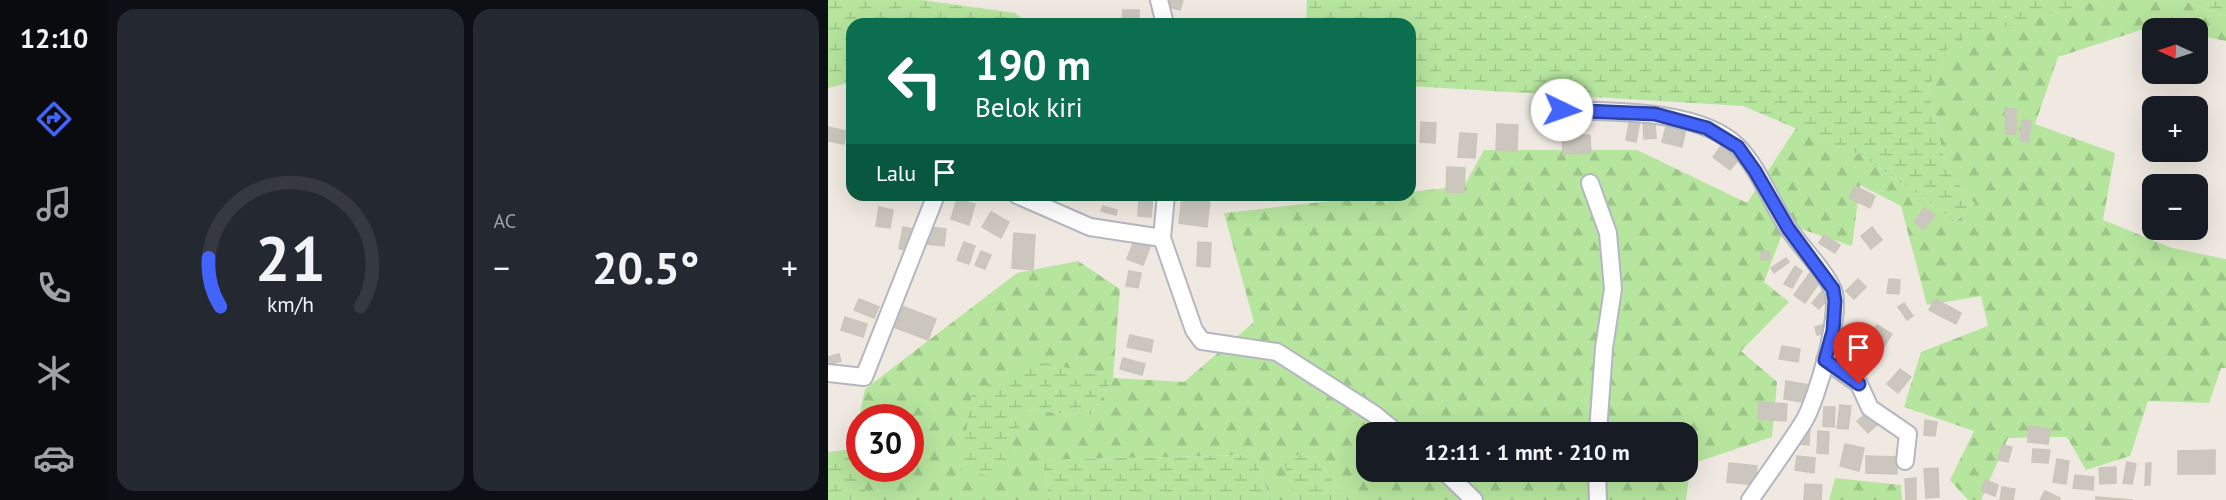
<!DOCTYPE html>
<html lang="id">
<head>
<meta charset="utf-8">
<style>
  :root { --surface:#171b24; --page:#242831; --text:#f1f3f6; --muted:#9ea1a6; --line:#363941; --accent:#4264fb }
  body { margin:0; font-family:"PT Sans",sans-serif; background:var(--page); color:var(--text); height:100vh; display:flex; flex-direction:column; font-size:22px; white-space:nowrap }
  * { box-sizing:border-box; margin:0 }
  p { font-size:20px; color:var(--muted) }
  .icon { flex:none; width:33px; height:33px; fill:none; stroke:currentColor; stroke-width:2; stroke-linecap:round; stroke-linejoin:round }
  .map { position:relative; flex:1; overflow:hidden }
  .details { display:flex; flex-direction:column; gap:9px; padding:9px; background:#0d0f14; width:720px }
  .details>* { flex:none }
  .top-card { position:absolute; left:18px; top:18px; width:570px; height:183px; border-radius:18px; box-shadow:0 6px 24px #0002; background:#0b6e4f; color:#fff; overflow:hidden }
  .needle { width:39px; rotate:273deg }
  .buttons { position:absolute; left:1314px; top:18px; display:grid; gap:12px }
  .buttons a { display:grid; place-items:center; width:66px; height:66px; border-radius:12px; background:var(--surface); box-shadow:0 6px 24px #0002; font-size:30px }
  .speed { position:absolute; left:18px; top:404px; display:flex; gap:12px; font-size:30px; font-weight:700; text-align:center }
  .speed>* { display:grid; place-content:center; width:78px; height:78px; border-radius:50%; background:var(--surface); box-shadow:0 6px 24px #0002; line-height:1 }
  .speed .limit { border:9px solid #d22; background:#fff; color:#111 }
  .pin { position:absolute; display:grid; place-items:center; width:51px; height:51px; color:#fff; margin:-62px -26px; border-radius:50% 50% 50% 0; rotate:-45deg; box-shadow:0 0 6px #0007 }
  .pin .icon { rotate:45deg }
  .me { position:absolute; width:66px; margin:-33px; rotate:93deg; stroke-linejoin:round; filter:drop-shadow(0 0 4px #0008) }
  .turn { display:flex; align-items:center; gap:21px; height:126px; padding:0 30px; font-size:27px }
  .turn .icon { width:78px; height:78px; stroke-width:2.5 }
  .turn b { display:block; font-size:42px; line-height:51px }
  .then { display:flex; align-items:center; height:57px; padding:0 30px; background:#0003; gap:12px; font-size:22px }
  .big { font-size:45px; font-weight:700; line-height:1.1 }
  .details .widget { flex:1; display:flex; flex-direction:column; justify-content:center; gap:9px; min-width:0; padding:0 21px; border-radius:18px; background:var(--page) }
  .details .dial { align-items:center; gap:0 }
  .dial svg { height:156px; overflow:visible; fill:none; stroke:var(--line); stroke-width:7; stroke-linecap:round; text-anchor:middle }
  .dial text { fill:var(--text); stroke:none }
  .heat { display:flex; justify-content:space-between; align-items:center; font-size:33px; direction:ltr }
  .details .tiles { flex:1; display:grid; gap:9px; grid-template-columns:repeat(2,1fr) }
  .trip { position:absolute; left:528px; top:422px; width:342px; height:60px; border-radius:18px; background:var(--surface); box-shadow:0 6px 24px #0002; font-weight:700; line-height:60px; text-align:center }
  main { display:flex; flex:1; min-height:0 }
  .menu { display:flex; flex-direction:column; width:108px; justify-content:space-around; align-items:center; background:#090b0e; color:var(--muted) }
  .menu .icon { width:42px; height:42px }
  .menu .on { color:var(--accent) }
  .menu b { font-size:27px; color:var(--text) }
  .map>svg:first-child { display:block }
  .forest { fill:url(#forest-firs); fill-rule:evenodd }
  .wetland { fill:url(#wetland-marsh) }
  .building { fill:#cbc7bf; stroke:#cbc5ba; stroke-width:1.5 }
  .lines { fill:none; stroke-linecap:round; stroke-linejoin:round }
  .minor-casing { stroke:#b4b7c1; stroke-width:20 }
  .minor { stroke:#fff; stroke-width:16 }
  .route-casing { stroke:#2b41a3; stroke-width:15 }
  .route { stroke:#4264fb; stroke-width:10 }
</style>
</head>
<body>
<main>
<nav class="menu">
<b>12:10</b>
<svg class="icon on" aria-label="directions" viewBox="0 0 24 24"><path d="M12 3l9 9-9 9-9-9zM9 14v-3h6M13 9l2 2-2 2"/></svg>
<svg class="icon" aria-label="music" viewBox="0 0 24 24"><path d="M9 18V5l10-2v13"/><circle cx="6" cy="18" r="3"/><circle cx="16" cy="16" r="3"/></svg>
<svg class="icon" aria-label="phone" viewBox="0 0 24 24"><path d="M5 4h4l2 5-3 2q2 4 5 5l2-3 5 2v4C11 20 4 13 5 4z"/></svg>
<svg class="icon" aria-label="climate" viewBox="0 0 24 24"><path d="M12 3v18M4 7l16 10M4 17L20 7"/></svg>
<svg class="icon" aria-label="car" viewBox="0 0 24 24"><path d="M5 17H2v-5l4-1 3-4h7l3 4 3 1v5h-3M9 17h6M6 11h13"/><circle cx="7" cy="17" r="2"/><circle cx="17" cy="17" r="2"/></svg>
</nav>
<section class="details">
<div class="tiles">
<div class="widget dial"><svg viewBox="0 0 100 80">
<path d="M14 69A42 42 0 1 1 86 69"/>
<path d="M14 69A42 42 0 0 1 8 44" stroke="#4264fb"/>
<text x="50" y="56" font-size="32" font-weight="700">21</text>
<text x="50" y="72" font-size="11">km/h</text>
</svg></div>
<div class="widget"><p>AC</p>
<div class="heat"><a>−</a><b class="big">20.5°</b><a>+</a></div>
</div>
</div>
</section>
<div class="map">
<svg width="1398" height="500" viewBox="0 0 1398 500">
  <defs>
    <pattern id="forest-firs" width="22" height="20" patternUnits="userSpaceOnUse" patternTransform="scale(1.5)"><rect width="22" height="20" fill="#b6e59e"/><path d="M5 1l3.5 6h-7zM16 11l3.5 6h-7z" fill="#9dc588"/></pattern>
    <pattern id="wetland-marsh" width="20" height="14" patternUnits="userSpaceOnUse" patternTransform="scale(1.5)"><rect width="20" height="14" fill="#b6e59e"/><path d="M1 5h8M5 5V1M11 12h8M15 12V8" fill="none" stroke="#9dc588"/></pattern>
  </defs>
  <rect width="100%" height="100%" fill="#efe9e1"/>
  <!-- forest -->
  <g class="forest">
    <path d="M1271,0H1354L1398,16V41L1370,35V28L1325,26L1230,57L1207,124L1287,153L1275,220L1344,248L1398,259V368H1393L1381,403L1320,401L1302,456L1258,470L1239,437L1180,438L1153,500H1140L1122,480L1146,431L1076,407L1093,352L1160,326L1153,296L1099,305L1073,206L1032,185L1024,246L958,224L936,282L961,302L913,351L949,382L944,437L863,464L858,500H519L488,458L452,453L470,500H443L426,455L214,460L222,500H40L24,449L37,389L189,273L250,261L292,289L285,378L356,382L426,322L396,213L557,195H582V192L636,186L656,150H809L919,203L968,128L1034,156L1128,221L1147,204L1119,170L1100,89L1123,41ZM285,379L262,416L199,410ZM32,417H82V468H32ZM538,432H860V471H538Z"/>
    <path d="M1007,478L1073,485L1074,500H1001Z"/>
  </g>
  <!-- wetland -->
  <g class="wetland">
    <path d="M0,0H94L187,13L200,24H24V82L0,88Z"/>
    <path d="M479,0H1271L1123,42L1100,89L1119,170L1147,204L1128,221L1034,156L915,106L582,86V24H478Z"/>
    <path d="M1354,0H1398V16Z"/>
    <path d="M208,360L285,379L262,416L199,410L169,478L132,470L144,394Z"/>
    <path d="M24,449L40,500H0V452Z"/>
    <path d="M451,452L488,458L519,500H470Z"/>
    <path d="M426,455L443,500H222L214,460Z"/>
  </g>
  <!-- building -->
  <g class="building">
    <path d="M339,0H355L352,10L338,6Z"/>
    <path d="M295,10H311V24H294Z"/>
    <path d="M1177,109H1188V134H1178Z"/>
    <path d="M802,118L812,120L808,142L798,140Z"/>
    <path d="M840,119L859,124L854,147L834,142Z"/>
    <path d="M827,120L828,138L816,139L815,121Z"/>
    <path d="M1194,120L1203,121L1201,142L1192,141Z"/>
    <path d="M593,122L608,123L607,143L592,142Z"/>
    <path d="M669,124L690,125L689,151L668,150Z"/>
    <path d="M0,127L18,131L16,144L0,141Z"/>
    <path d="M632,133L649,134L647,158L630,157Z"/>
    <path d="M762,135L763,153L735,154L734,136Z"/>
    <path d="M893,146L911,159L902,170L885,157Z"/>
    <path d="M619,167L637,168L636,193L618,192Z"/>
    <path d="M1027,186L1047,196L1042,208L1021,198Z"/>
    <path d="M311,195H325L323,217L310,216Z"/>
    <path d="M354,197L382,200L379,227L351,223Z"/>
    <path d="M129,199L147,204L141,225L123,219Z"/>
    <path d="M275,206L289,210L288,215L273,211Z"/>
    <path d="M51,207L65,210L62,228L48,226Z"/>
    <path d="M1096,208L1107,215L1096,229L1086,222Z"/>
    <path d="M163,212L181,222L173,238L154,227Z"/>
    <path d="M75,227L86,229L82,251L71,249Z"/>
    <path d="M100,227L118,229L116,246L98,244Z"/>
    <path d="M1044,227L1054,240L1043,249L1033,236Z"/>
    <path d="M186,233L207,235L205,270L184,268Z"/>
    <path d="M996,235L1012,245L1007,253L991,243Z"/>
    <path d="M306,241L322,247L315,265L299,259Z"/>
    <path d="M136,242L147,246L141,264L129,260Z"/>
    <path d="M370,242L383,243L382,267L369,266Z"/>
    <path d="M153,251L163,255L157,269L147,265Z"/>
    <path d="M941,251L942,259L933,260L932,252Z"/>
    <path d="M958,258L961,262L946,273L943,268Z"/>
    <path d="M967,266L974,271L964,288L956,284Z"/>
    <path d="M301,271L313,273L310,288L298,286Z"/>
    <path d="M983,271L994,279L977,303L966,295Z"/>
    <path d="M1030,279L1038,287L1026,299L1018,291Z"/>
    <path d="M1061,279L1072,280L1071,294L1059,293Z"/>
    <path d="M994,291L1001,298L991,309L984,303Z"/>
    <path d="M31,299L51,307L46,318L26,310Z"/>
    <path d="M1107,299L1133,313L1128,324L1101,310Z"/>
    <path d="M1076,303L1085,316L1079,320L1070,307Z"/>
    <path d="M71,305L108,319L100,340L63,326Z"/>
    <path d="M17,317L39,324L35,337L13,330Z"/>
    <path d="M1001,323L1003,332L989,335L987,327Z"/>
    <path d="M1049,325L1064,334L1054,350L1039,340Z"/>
    <path d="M1021,332L1035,341L1028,353L1014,343Z"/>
    <path d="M302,335L325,340L323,352L299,347Z"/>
    <path d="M954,346L972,349L970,362L951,359Z"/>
    <path d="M1017,350L1029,362L1021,371L1009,360Z"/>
    <path d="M11,354L13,361L0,365V357Z"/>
    <path d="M295,358L317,364L314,375L292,369Z"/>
    <path d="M1072,369L1083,377L1070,393L1059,384Z"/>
    <path d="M958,381L983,385L980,403L956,399Z"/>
    <path d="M931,402L959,404L958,421L930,419Z"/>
    <path d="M1012,405L1023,406L1020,429L1009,428Z"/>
    <path d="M996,407H1007L1006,427L995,426Z"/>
    <path d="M1040,412L1051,423L1040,433L1029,421Z"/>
    <path d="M1097,420L1109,422L1107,436L1096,435Z"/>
    <path d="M1201,426L1222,429L1220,444L1200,442Z"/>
    <path d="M972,427H982L981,445L971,444Z"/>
    <path d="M990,431L1001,432L1000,454L989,453Z"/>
    <path d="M1017,444L1036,448L1031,471L1012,466Z"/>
    <path d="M1174,445L1184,447L1180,462L1170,460Z"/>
    <path d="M1205,449L1222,450L1220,463L1204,462Z"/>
    <path d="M1387,450V474H1350V451Z"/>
    <path d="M969,456L987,458L986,473L967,470Z"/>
    <path d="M1038,456L1069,457V474L1038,473Z"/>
    <path d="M1229,459L1241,461L1238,484L1225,482Z"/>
    <path d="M1299,462L1308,464L1304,484L1295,483Z"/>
    <path d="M901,463L929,466L927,485L899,482Z"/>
    <path d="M1318,463H1323L1322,485H1317Z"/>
    <path d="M1288,467V483L1272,484L1271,468Z"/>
    <path d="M1110,468L1111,497L1098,498L1096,469Z"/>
    <path d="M1247,475L1266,477L1265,490L1245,488Z"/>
    <path d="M1088,478V500H1078L1077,479Z"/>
    <path d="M1157,480L1170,485L1167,496L1153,491Z"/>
    <path d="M977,484L994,485L993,500H976Z"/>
    <path d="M1174,487L1187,489L1185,500H1172Z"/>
    <path d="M1217,491L1232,498L1231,500H1212Z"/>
    <path d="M1268,497L1305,500H1268Z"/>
  </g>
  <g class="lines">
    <!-- minor casing -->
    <g class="minor-casing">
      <g id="minor">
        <path d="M331,0L337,24"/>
        <path d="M734,110C784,112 871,109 909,146C930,167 941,198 957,223C970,245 995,267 1005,290C1014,313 989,399 976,421C959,448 940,474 922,500"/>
        <path d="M762,183L780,233L785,289L776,348L770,432"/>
        <path d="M189,195L262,227L334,238"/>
        <path d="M338,195L334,238L366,330L374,341L449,352L546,414L568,432"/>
        <path d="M997,360L1031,384L1042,408L1080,434L1077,461"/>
        <path d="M0,373L36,377L108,195"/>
        <path d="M616,471L646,500"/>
        <path d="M769,471L770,500"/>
      </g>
    </g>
    <!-- minor -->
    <use href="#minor" class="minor"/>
  </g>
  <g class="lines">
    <!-- route casing -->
    <g class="route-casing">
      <path id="route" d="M734,110L827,114L879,128L910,147L927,171L960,228L1005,289L1007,301L1005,331L997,360L1031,384"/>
    </g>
    <!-- route -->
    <use href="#route" class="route"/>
  </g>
</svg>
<div class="buttons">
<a><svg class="needle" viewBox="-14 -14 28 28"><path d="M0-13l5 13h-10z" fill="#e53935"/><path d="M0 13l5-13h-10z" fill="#9ea1a6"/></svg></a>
<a>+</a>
<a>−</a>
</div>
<div class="speed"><div class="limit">30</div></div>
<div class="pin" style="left:1031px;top:384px;background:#d93025"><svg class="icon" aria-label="arrive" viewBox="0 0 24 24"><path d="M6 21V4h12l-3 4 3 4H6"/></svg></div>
<svg class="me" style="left:734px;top:110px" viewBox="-20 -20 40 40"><circle r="19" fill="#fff"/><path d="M0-13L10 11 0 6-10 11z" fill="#4264fb"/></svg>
<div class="trip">12:11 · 1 mnt · 210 m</div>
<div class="top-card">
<div class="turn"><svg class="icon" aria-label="left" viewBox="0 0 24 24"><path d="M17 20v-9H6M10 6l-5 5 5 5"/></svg><div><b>190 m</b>Belok kiri</div></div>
<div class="then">Lalu<svg class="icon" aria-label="arrive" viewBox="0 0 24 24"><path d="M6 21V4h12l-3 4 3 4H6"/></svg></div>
</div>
</div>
</main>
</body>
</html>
